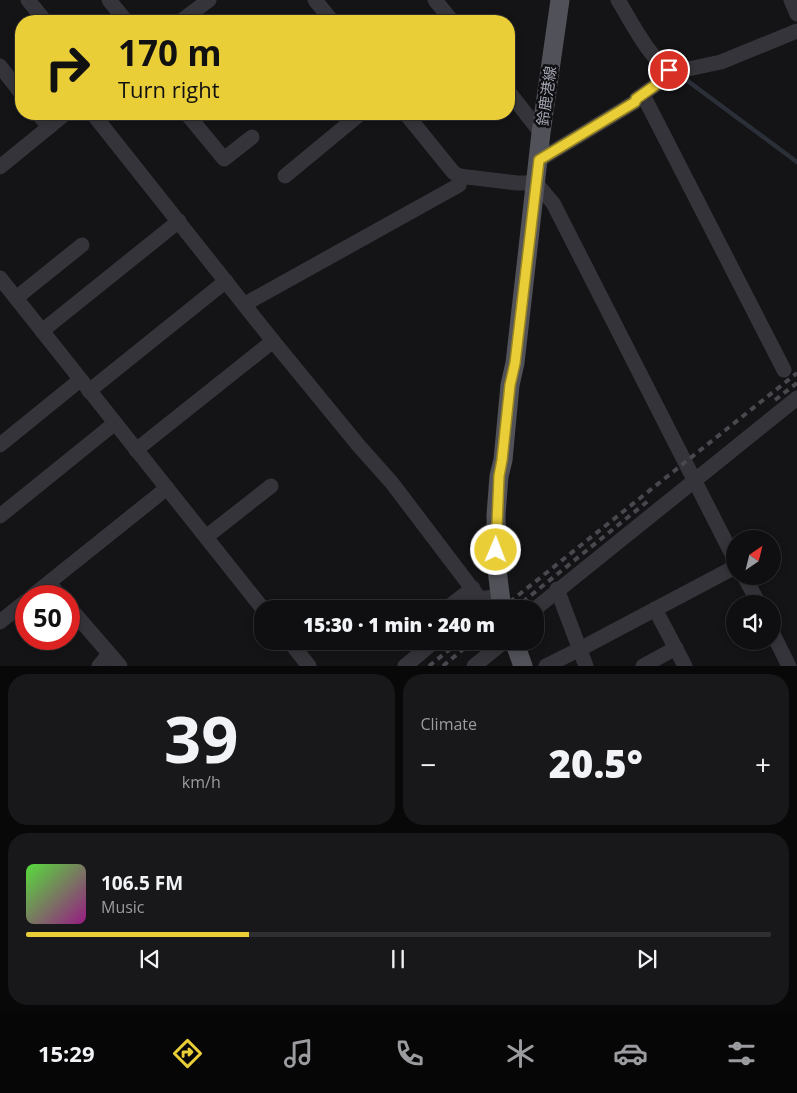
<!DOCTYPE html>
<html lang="en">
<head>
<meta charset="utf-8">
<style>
  :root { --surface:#0f0e10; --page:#181719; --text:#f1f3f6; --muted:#9b9c9f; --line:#2f2e30; --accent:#eace37 }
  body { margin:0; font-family:"Open Sans","Noto Sans JP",sans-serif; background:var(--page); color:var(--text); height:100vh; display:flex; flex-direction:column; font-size:19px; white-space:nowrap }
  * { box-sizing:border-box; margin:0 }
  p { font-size:16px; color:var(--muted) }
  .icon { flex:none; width:28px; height:28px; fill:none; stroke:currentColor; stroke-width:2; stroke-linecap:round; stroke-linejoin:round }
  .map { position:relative; height:666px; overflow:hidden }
  .side { display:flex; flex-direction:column; gap:8px; padding:8px; background:#080809; flex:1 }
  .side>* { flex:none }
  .guide { position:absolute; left:15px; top:15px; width:500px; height:105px; border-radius:20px; box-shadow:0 2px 8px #0003,0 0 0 1px var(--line); background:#eace37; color:#111; overflow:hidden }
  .needle { width:32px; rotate:35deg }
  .fabs { position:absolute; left:726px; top:530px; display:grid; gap:10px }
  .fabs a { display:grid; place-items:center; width:55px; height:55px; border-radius:50%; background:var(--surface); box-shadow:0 2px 8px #0003,0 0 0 1px var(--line); font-size:25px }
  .speed { position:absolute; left:15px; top:585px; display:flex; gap:10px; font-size:25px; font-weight:700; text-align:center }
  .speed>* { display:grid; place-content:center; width:65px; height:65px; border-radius:50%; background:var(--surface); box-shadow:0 2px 8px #0003,0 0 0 1px var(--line); line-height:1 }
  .speed .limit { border:8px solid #d22; background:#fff; color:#111 }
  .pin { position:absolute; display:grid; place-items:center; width:42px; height:42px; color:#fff; margin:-21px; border:2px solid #fff; border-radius:50%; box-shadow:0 1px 5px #0007 }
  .me { position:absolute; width:55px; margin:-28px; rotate:1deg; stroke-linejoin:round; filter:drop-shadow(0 0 4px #0008) }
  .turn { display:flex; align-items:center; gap:18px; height:105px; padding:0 20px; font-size:22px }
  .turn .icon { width:65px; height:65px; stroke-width:2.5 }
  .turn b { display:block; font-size:35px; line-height:42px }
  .big { font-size:38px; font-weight:800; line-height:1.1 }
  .side .card { flex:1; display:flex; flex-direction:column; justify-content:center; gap:8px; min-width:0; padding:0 18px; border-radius:20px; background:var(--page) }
  .side .dial { align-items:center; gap:0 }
  .dial b { font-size:65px; line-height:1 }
  .song { display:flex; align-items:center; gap:15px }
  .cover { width:60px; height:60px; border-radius:8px; background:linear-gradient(135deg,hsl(110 70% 55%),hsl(310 70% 35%)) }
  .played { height:5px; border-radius:2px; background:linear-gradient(90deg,var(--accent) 30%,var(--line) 30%) }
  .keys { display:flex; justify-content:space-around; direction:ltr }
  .heat { display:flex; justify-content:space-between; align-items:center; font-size:28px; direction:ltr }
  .side .tiles { flex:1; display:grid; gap:8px; grid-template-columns:1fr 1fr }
  .card:last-child { grid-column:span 2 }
  .trip { position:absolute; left:254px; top:600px; width:290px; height:50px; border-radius:20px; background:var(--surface); box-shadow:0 2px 8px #0003,0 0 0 1px var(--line); font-weight:800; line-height:50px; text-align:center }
  .tabs { display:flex; height:80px; justify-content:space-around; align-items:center; background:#060606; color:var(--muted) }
  .tabs .icon { width:35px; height:35px }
  .tabs .on { color:var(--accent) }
  .tabs b { font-size:22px; color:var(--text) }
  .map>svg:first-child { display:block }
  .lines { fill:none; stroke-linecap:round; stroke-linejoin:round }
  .stream { stroke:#2a2f38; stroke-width:4.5 }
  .minor { stroke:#35343a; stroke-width:15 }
  .major { stroke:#515159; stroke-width:19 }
  .rail { stroke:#48484f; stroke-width:4; stroke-dasharray:6 5; stroke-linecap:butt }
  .route-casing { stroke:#988624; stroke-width:12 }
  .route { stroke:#eace37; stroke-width:9 }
  .labels { text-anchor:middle; stroke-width:5; stroke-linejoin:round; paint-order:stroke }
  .street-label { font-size:15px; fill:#a5a7b5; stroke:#0f0e10 }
</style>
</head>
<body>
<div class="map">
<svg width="797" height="666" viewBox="0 0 797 666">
  <rect width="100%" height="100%" fill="#141315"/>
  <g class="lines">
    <!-- stream -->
    <path class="stream" d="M685,79L797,162"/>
    <!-- minor -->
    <g class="minor">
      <path d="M28,0L45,21"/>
      <path d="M109,0L126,21"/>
      <path d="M315,0L332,21"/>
      <path d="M435,0L452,21"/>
      <path d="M618,0C630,19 653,66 674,72L721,62L797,31"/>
      <path d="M791,0L797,14"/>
      <path d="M181,21L209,0"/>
      <path d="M0,66L21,93"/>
      <path d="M509,92L541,133"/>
      <path d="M643,95L784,370"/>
      <path d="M38,114L49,127"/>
      <path d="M93,114L273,341L359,446L392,483L480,599L500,596"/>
      <path d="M187,114L224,159L252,137"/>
      <path d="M406,114L453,172L459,176"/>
      <path d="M539,160L635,102L636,99L674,72"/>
      <path d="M0,167L65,114"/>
      <path d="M285,176L360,114"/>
      <path d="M0,278L263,609"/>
      <path d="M16,298L82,245"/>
      <path d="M245,304L459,185V176L517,183H536L553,203L735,560"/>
      <path d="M42,331L179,221"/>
      <path d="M89,391L226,281"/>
      <path d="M0,445L80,380"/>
      <path d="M136,450L273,341"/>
      <path d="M0,516L115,423"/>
      <path d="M206,537L271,486"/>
      <path d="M744,576L759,604"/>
      <path d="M49,583L60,596"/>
      <path d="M557,589L586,666"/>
      <path d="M32,596L167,488"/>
      <path d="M69,607L120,666"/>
      <path d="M446,609L473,588"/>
      <path d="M535,609L797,398"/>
      <path d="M655,609L685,666"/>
      <path d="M0,622L26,601"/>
      <path d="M772,632L789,666"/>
      <path d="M289,641L309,666"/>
      <path d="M99,666L109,654"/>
      <path d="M405,666L435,641"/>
      <path d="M474,666L505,641"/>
      <path d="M546,666L580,649L735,567"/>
      <path d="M643,666L676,648"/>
    </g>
    <!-- major -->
    <g class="major">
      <path d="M502,609L497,570L496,515L499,476L503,460L510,385L515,363L541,133L560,0"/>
      <path d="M514,641L523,666"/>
    </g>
    <!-- rail -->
    <g class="rail">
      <path d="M775,400L797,383"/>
      <path d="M501,609L797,373"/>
      <path d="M514,609L648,501"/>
      <path d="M429,666L460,641"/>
      <path d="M443,666L473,641"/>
    </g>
  </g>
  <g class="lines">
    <!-- route casing -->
    <g class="route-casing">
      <path id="route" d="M496,550L499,476L502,460L510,385L515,363L539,160L635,102L636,99L674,72L669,70"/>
    </g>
    <!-- route -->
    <use href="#route" class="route"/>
  </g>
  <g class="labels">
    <!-- street labels -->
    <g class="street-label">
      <text transform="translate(547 96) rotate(-82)" y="5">鈴鹿港線</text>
    </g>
  </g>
</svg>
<div class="fabs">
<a><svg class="needle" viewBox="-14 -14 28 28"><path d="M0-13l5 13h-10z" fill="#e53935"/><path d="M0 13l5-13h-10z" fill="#9b9c9f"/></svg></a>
<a><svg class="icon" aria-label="sound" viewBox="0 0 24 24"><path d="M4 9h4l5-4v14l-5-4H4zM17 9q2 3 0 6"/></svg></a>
</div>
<div class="speed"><div class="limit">50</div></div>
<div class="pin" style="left:669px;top:70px;background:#d93025"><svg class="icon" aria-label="arrive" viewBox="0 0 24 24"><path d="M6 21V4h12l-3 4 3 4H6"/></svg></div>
<svg class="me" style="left:496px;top:550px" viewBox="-20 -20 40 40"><circle r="17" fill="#eace37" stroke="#fff" stroke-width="3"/><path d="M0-11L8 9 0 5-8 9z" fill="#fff"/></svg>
<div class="trip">15:30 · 1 min · 240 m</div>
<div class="guide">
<div class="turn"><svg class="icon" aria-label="right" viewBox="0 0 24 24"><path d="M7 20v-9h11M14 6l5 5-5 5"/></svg><div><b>170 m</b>Turn right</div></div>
</div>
</div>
<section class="side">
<div class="tiles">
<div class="card dial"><b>39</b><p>km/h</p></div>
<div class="card"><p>Climate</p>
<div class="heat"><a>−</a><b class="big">20.5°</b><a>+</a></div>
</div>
<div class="card">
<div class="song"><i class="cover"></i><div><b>106.5 FM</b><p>Music</p></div></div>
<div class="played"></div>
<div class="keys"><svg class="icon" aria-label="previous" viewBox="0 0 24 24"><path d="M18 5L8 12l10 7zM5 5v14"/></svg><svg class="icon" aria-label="pause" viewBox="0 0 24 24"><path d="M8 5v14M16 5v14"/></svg><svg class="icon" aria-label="next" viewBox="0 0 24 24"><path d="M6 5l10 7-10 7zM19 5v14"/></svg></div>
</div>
</div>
</section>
<nav class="tabs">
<b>15:29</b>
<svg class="icon on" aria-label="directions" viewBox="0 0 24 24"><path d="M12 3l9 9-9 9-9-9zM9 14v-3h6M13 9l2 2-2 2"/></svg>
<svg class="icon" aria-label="music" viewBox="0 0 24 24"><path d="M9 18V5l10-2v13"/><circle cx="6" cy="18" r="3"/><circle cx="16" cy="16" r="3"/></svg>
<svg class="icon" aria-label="phone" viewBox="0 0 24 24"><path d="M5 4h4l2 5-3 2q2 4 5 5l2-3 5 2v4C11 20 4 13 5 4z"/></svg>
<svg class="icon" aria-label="climate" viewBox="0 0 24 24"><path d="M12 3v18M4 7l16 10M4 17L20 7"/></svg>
<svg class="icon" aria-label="car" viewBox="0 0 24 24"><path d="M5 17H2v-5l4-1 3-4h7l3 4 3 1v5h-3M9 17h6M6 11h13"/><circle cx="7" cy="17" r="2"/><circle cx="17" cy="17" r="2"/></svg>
<svg class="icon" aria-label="filters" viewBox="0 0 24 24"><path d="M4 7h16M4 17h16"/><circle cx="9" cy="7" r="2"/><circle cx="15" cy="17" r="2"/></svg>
</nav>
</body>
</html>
